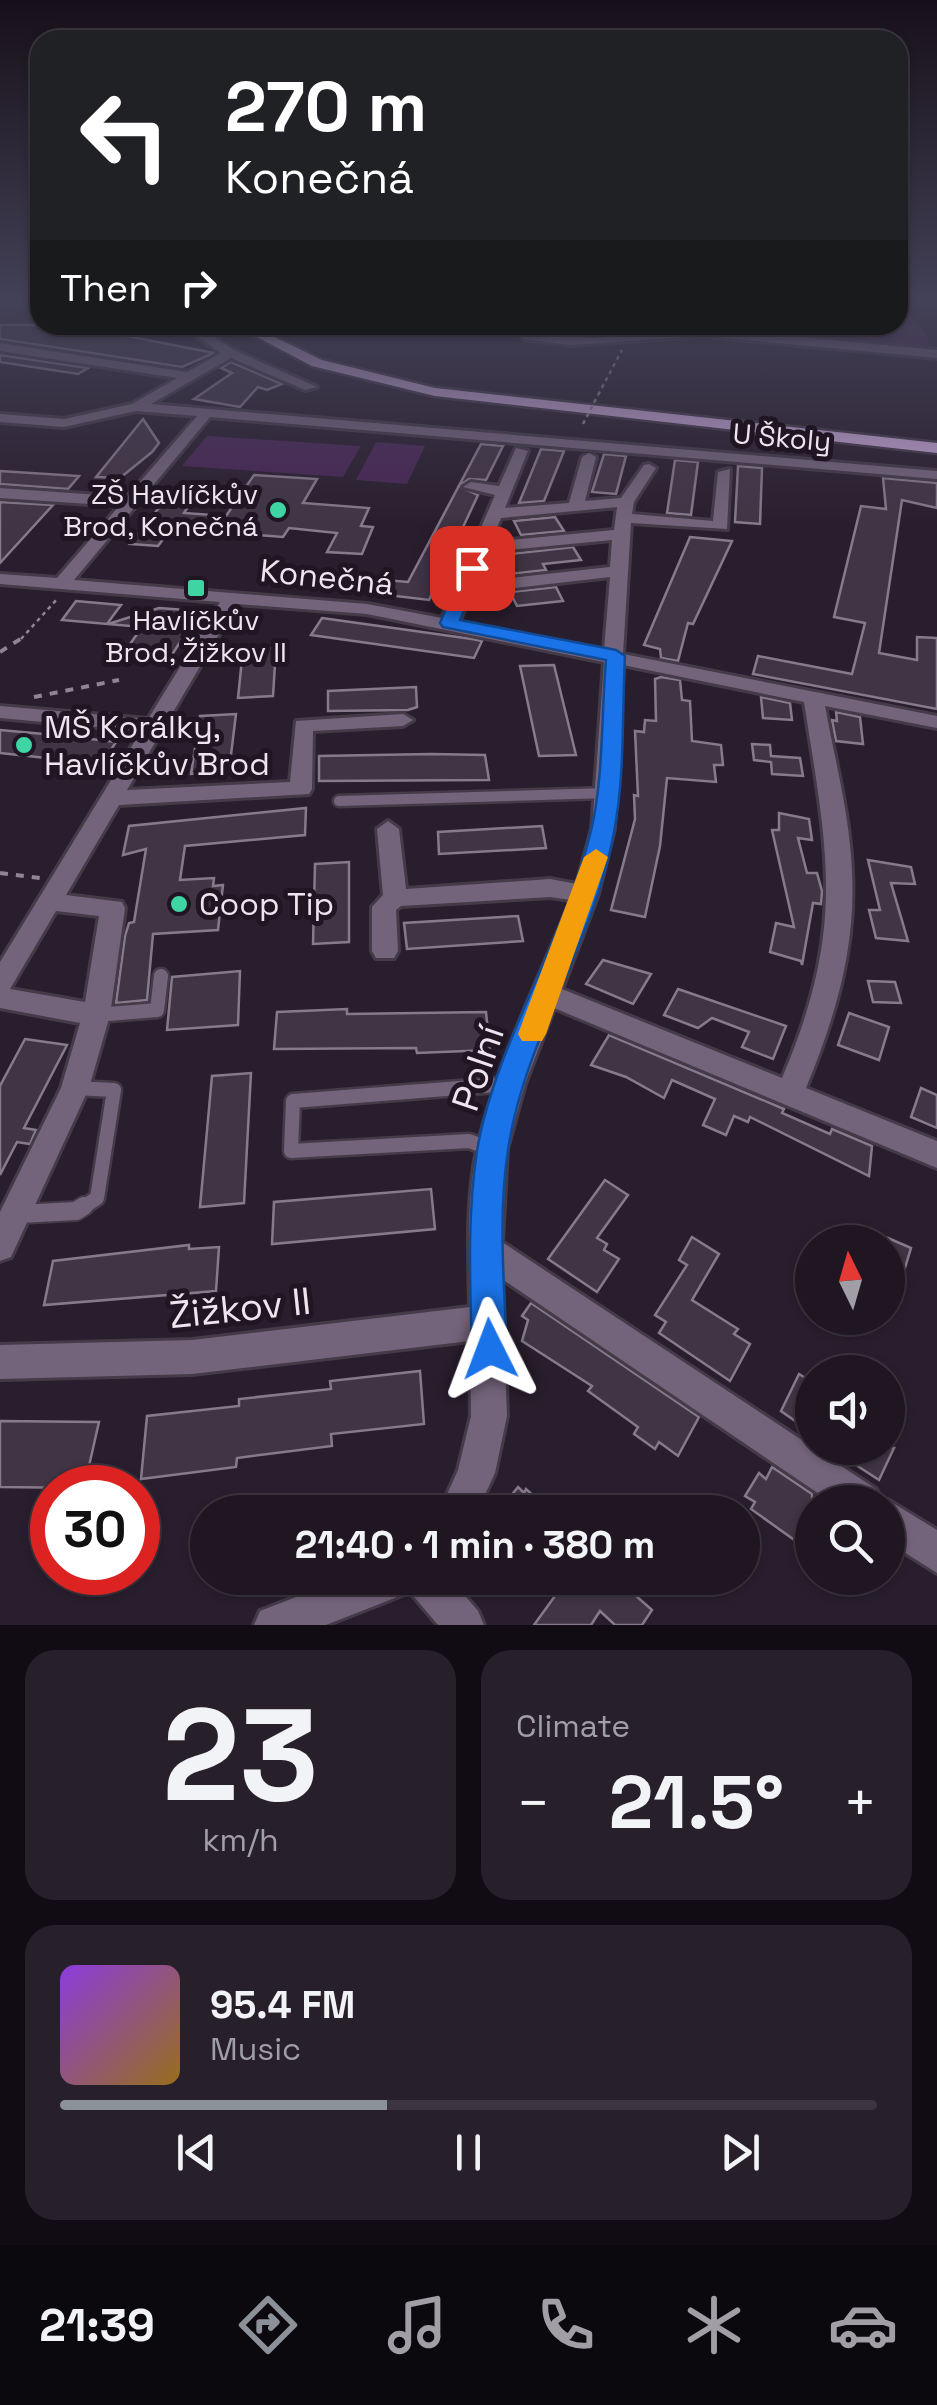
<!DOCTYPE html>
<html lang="en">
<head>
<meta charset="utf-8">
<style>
  :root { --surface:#1f1622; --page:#271f2a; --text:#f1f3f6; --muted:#a19fa5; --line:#3c3540; --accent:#8c9099 }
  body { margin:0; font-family:"Space Grotesk",sans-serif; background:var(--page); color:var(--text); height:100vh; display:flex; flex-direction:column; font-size:38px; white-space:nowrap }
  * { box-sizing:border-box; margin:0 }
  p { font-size:32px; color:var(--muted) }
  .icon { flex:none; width:55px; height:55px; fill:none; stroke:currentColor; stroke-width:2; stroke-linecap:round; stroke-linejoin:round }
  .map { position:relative; height:1625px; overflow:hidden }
  .panel { display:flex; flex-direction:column; gap:25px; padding:25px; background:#110c13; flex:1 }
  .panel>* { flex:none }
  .guide { position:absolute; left:30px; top:30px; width:878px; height:305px; border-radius:30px; box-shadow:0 2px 8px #0004,0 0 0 2px var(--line); background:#202124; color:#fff; overflow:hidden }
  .needle { width:65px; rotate:355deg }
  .fabs { position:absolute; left:795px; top:1225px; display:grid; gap:20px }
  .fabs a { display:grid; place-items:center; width:110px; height:110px; border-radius:50%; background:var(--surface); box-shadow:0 2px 8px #0004,0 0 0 2px var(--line); font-size:50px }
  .speed { position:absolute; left:30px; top:1465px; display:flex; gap:20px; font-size:50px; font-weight:700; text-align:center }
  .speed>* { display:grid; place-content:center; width:130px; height:130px; border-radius:50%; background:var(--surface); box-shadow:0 2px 8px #0004,0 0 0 2px var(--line); line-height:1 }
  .speed .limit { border:15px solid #d22; background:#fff; color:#111 }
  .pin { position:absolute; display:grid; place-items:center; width:85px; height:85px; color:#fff; margin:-42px; border-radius:20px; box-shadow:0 5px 15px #0006 }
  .me { position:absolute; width:110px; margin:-55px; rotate:357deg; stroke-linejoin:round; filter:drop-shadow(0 0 8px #0008) }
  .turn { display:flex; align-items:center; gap:35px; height:210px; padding:0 30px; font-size:45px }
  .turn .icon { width:130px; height:130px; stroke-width:2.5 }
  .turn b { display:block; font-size:70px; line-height:85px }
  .then { display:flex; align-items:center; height:95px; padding:0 30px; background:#0003; gap:20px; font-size:38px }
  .big { font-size:75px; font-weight:700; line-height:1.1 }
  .panel .card { flex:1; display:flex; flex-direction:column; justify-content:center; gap:15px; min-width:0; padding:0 35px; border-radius:30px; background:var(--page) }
  .panel .dial { align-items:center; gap:0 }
  .dial b { font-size:130px; line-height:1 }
  .song { display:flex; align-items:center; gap:30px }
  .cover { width:120px; height:120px; border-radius:15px; background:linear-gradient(135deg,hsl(270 70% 55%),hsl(40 70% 35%)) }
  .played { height:10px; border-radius:5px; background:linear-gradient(90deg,var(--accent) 40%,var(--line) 40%) }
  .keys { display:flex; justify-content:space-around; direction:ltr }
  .heat { display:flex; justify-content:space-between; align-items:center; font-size:55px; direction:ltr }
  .panel .tiles { flex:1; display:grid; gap:25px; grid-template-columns:1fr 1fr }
  .card:last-child { grid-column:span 2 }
  .trip { position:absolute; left:190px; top:1495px; width:570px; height:100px; border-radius:50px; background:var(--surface); box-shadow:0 2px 8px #0004,0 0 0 2px var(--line); font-weight:700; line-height:100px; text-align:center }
  .tab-bar { display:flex; height:160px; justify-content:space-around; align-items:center; background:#0c090e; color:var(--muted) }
  .tab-bar .icon { width:70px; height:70px }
  .tab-bar .active { color:var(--accent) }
  .tab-bar b { font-size:45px; color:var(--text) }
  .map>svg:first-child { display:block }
  .green { fill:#492756 }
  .building { fill:#413545; stroke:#877a8c; stroke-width:2.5 }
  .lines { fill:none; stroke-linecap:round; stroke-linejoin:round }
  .lane-far3-casing { stroke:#443a48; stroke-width:9 }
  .lane-far2-casing { stroke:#443a48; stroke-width:15 }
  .lane-far1-casing { stroke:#443a48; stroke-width:19 }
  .lane-casing { stroke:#443a48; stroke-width:22 }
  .street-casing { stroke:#443a48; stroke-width:6 }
  .primary-casing { stroke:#443a48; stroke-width:5 }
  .path-far1 { stroke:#8f8692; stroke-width:2.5; stroke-dasharray:4 4; stroke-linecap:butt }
  .path { stroke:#8f8692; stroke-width:4; stroke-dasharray:8 8; stroke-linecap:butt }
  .lane-far3 { stroke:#74647b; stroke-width:6 }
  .lane-far2 { stroke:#74647b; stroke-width:10 }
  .lane-far1 { stroke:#74647b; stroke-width:14 }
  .lane { stroke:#74647b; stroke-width:18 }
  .street { fill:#74647b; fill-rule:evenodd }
  .primary { fill:#c7a5d5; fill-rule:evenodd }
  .path-bridge { stroke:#8f8692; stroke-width:2.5; stroke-dasharray:4 4; stroke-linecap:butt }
  .route { fill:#1a73e8; stroke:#114b97; stroke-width:2.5 }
  .slow { fill:#f59e0b }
  .poi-dot { fill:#3ed4a3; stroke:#1f1523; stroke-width:4 }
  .labels { text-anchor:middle; stroke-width:10; stroke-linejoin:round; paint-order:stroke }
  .far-street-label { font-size:28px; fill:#ece5ef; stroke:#1f1523 }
  .far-poi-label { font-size:28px; fill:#ece5ef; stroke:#1f1523; text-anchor:end }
  .street-label { font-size:32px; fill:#ece5ef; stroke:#1f1523 }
  .poi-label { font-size:32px; fill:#ece5ef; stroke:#1f1523; text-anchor:start }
  .near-street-label { font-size:38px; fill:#ece5ef; stroke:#1f1523 }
</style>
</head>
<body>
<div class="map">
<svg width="937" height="1625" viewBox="0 0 937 1625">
  <rect width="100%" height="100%" fill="#291e2d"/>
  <!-- green -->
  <g class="green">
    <path d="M898,302L926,334L931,348L743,329L740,325H898Z"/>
    <path d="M207,436L360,446H361L343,477L182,466Z"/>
    <path d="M376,442L425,446L407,484L356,480Z"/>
  </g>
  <!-- building -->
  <g class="building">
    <path d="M0,325H70L214,353L182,367L0,339Z"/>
    <path d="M0,355L88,368L78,374L0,362Z"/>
    <path d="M231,362L282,384L267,390L258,387L240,407L194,399L232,373L221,368Z"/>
    <path d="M143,419L159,443L152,452L120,478L96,477Z"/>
    <path d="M481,444L503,446L486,480L469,479L459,486L478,495L429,600L362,592L363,578L408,582Z"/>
    <path d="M541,449L564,451L544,501L519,503Z"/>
    <path d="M604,454L626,456L616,494L592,492Z"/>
    <path d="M675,460L698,462L691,515L667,513Z"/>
    <path d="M738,466L762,468L760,524L735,522Z"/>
    <path d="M0,471L79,476L68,489L0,484Z"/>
    <path d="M254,475L317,479L303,503L369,508L361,526L373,527L362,554L327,552L337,533L289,528L283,537L172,528L158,546L130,544L166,499L192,501L184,513L226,516Z"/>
    <path d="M883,478L937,483V508L902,500L879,653L917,660V637L937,638V709L753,674L758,656L852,674L865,623L834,617L861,506L886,509Z"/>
    <path d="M0,502L53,505L0,563Z"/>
    <path d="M555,517L564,531L521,535L514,521Z"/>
    <path d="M690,537L732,541L693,624L688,623L678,661L661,658L660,649L644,645Z"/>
    <path d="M573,547L581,560L543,564L546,570L502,575L493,556Z"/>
    <path d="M556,587L563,601L517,606L510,592Z"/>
    <path d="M76,601L121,605L107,624L62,620Z"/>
    <path d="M159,608L200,611L168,661L121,657L142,627L108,624Z"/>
    <path d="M322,618L472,639L482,641L474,658L311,635Z"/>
    <path d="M276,648L273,696L238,698L243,649Z"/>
    <path d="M554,665L576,755L539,756L520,666Z"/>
    <path d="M661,677L680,680L682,700L690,701L692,741L721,745L723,765H714L716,782L667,778L660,846L645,917L611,910L635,819L634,795L638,796L635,731L644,732L645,720L656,721L655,679Z"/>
    <path d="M416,687L417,707L408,710L328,711V691Z"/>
    <path d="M761,697L790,703L792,720L763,718Z"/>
    <path d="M836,712L860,717L863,744L836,741L832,720L837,721Z"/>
    <path d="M236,714L229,771L191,774L200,716Z"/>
    <path d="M0,730L66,736L116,742L102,764L0,753Z"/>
    <path d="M752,744L770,745L771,756L800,758L803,776L772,774L771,762L754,760Z"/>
    <path d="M431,754L485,755L489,780L319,781V756Z"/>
    <path d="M306,808L305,835L185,846L180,880L214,878L213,886L223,885L218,930L153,934L147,1000L116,1003L125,936L129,923L134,922L146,849L123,855L129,826Z"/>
    <path d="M779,813L809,819L812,840L798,838L807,873H817L822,891L821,904L813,903L802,965L801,961L770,952L776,923L794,927L772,830H779Z"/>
    <path d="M542,826L546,848L439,854L438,832Z"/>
    <path d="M868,860L911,867L915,884L891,883L908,941L876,938L869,910H880Z"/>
    <path d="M349,862V942L313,944L315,864Z"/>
    <path d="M518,916L523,941L407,949L404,923Z"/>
    <path d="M603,960L651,974L633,1004L586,984Z"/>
    <path d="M240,971L238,1025L167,1030L172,977Z"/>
    <path d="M868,981L895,982L901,1003L873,1002Z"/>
    <path d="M678,989L786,1026L773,1059L742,1047L749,1032L712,1018L698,1028L664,1015Z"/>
    <path d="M347,1009V1014L486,1012L490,1050L417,1053L416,1048L274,1049L277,1012Z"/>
    <path d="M849,1013L889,1027L879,1060L838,1045Z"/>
    <path d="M609,1035L784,1109L782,1113L830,1134L832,1129L872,1146L869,1176L750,1117L748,1122L734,1116L726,1135L703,1125L715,1099L672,1080L664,1098L626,1077L591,1065Z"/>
    <path d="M25,1039L67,1045L24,1128L36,1130L30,1144L17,1142L0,1175V1086Z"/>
    <path d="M251,1073L244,1203L200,1207L212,1076Z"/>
    <path d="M921,1088L937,1095V1128L911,1117Z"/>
    <path d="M605,1180L628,1195L597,1238L607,1244L604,1250L619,1259L597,1292L548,1259Z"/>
    <path d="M431,1189L435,1229L272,1244L274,1202Z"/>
    <path d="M692,1237L719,1254L692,1300L738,1329L734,1334L750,1344L730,1381L659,1333L666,1322L655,1315L687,1265L679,1260Z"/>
    <path d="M888,1238L911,1248L892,1311L888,1310Z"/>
    <path d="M189,1245V1249L219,1247L216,1291L44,1305L53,1261Z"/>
    <path d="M531,1303L699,1417L678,1456L659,1442L655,1449L634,1434L638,1427L588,1391L592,1386L522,1341L528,1320L522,1316Z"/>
    <path d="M420,1371L424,1424L331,1434L332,1446L237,1458L236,1467L141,1479L147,1416L239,1406V1399L331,1389L330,1381Z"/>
    <path d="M799,1374L812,1382V1393L798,1423L781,1411Z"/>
    <path d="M0,1421L99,1422L84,1488L0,1487Z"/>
    <path d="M830,1448H894L879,1480Z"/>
    <path d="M772,1467L812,1494V1517L800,1544L751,1509L755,1502L745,1496L759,1473L766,1479Z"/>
    <path d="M518,1487L524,1493L526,1489L552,1512H498Z"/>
    <path d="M568,1578H616L652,1610L642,1625H615L600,1611L591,1625H534Z"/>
  </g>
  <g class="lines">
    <!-- lane-far3 casing -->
    <g class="lane-far3-casing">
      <path id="lane-far3" d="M681,325L704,332"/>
    </g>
    <!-- lane-far2 casing -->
    <g class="lane-far2-casing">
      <path id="lane-far2" d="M339,801L607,793"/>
    </g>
    <!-- lane-far1 casing -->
    <g class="lane-far1-casing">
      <g id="lane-far1">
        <path d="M96,1015L157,1010L161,976"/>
        <path d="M75,1088L114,1090L97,1198L80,1209"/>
        <path d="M491,1149L469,1141L291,1151L293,1101L511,1084"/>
      </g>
    </g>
    <!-- lane casing -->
    <g class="lane-casing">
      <path id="lane" d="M19,1214L76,1211L84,1206"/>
    </g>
    <!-- street casing -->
    <g class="street-casing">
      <g id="street">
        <path d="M181,325H195L234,350L317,387L305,390L231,358L151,404L937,471V479L210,417L74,580L367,604L442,618L495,495L463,487L471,482L499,486L516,448L528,451L505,508L569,503L582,457L589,453L596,457L585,501L621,498L644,465L649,464L656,468L634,502L632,514L713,521L718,472L730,469L727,529L631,523L623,654L937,716V728L825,706C835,761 850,816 852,872C856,948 835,1018 806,1088L937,1141V1168L554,1008L525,1084L507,1149L502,1242L876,1489L882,1502L888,1500L937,1530V1573L888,1542V1502H831L502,1279L507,1416L495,1473L477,1512H439L458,1470L471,1416L470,1341L192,1374L0,1379V1345L192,1340L470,1307C469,1255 466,1196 478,1146C498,1061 539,980 571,900L550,897L401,906L396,910L398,951L394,958H376L372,951V907L383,895L377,829L388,821L399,829L406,889L550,879L577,884L592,829L604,662L367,614L237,604L127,790L290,782L296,721L403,714L413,720L403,726L313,731L312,789L309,794L119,805L66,895L122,902L125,908L110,1015L89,1088L11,1257L0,1261V1212L61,1088L80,1023L0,1008V962L141,731L0,718V706L148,719L220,602L0,584V574L57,578L119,506L0,498V488L127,497L197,416L136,411L64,427L0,422V414L64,419L132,404L177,378L0,351V343L187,372L221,353ZM617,507L614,530L491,542L501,518ZM612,540L610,567L475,582L487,552ZM610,577L604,650L459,622L471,593ZM623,665L804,702C828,855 846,928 782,1078L562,989L598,894L614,829ZM56,911L99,916L85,1002L10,989Z"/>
        <path d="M514,325H526L531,333L593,338L704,328L937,350V358L704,336L571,345L523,339Z"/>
        <path d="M345,1578H450L478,1611L484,1625H438L410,1592L326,1625H254L260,1611Z"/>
      </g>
    </g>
    <!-- primary casing -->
    <g class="primary-casing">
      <path id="primary" d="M234,325H250L322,360L435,388L937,443V453L435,396L312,366Z"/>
    </g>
    <!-- path-far1 -->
    <g class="path-far1">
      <path d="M598,395L622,350"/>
      <path d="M21,639L58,598"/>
    </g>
    <!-- path -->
    <g class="path">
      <path d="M0,652L25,636"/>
      <path d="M34,697L119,680"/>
      <path d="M0,873L40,878"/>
    </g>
    <!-- lane-far3 -->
    <use href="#lane-far3" class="lane-far3"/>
    <!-- lane-far2 -->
    <use href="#lane-far2" class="lane-far2"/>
    <!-- lane-far1 -->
    <use href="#lane-far1" class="lane-far1"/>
    <!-- lane -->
    <use href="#lane" class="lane"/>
    <!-- street -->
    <use href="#street" class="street"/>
    <!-- primary -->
    <use href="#primary" class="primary"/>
    <!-- path-bridge -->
    <path class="path-bridge" d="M583,424L598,395"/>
  </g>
  <!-- sky -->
  <linearGradient id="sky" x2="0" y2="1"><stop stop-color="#171019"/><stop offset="0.57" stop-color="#434157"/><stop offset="1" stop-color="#434157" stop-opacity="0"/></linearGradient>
  <rect width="937" height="526" fill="url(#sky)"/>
  <!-- route -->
  <path class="route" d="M472,563L480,568L460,620L616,650L625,656C622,713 625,776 614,832C594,942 524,1039 508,1150C498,1216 504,1283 507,1349L502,1361L490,1366L477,1361L472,1349C470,1283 467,1216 477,1151C494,1048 564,941 590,835C604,780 601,716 606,660L443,627L440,623L463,568Z"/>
  <!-- slow -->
  <path class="slow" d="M596,849L608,857L546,1034L542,1041H522L518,1034L584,857Z"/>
  <!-- markers -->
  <g class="poi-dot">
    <circle cx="278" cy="510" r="10"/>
    <rect x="186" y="578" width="20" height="20" rx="5"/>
    <circle cx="24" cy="745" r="10"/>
    <circle cx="179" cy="904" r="10"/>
  </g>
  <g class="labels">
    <!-- far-street labels -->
    <g class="far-street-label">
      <text transform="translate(782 437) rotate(5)" y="10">U Školy</text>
    </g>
    <!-- far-poi labels -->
    <g class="far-poi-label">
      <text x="258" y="504">ZŠ Havlíčkův<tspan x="258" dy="32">Brod, Konečná</tspan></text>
      <text x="196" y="630" text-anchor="middle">Havlíčkův<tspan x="196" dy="32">Brod, Žižkov II</tspan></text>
    </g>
    <!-- street labels -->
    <g class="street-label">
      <text transform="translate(327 577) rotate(6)" y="11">Konečná</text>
    </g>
    <!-- poi labels -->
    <g class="poi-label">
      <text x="44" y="738">MŠ Korálky,<tspan x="44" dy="37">Havlíčkův Brod</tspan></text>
      <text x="199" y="915">Coop Tip</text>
    </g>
    <!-- near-street labels -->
    <g class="near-street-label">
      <text transform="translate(478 1068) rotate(-71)" y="13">Polní</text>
      <text transform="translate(240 1308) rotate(-6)" y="13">Žižkov II</text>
    </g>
  </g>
</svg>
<div class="fabs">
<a><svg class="needle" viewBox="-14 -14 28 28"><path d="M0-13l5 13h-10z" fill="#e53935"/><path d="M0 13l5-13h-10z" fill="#a19fa5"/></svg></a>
<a><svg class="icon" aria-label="sound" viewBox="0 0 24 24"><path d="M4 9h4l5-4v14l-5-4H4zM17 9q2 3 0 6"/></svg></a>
<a><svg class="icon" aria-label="search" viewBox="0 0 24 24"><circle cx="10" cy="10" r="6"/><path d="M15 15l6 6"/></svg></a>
</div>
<div class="speed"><div class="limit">30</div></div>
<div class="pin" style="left:472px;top:568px;background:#d93025"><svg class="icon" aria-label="arrive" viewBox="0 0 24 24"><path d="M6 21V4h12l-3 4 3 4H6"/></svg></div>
<svg class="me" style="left:490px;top:1349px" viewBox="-20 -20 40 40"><path d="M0-17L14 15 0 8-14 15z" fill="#1a73e8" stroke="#fff" stroke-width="4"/></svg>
<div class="trip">21:40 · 1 min · 380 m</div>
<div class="guide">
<div class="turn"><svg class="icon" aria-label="left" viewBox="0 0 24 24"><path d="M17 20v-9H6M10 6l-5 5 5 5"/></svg><div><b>270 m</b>Konečná</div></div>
<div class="then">Then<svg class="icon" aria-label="right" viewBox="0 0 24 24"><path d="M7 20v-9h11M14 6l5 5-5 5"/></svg></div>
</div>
</div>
<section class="panel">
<div class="tiles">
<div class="card dial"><b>23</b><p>km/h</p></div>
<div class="card"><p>Climate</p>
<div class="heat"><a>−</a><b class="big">21.5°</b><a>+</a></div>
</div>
<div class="card">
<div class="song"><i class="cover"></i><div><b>95.4 FM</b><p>Music</p></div></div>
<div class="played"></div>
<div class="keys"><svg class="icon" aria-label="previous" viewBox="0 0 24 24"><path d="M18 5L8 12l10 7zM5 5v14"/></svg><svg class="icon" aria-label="pause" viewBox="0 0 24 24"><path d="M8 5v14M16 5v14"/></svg><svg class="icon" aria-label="next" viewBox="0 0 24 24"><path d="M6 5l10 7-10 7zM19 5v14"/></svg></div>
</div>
</div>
</section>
<nav class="tab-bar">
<b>21:39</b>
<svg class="icon active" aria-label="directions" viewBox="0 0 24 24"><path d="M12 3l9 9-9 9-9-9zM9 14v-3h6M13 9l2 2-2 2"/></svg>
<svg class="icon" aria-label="music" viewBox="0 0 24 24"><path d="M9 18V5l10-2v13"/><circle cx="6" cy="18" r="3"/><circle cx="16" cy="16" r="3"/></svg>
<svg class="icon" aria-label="phone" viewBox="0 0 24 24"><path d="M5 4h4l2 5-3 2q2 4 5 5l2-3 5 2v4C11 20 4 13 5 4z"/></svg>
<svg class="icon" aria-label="climate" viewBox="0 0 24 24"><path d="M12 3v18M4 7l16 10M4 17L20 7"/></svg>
<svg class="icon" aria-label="car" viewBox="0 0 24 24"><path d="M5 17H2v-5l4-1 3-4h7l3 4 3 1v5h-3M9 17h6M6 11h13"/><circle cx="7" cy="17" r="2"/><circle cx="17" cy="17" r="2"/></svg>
</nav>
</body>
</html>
